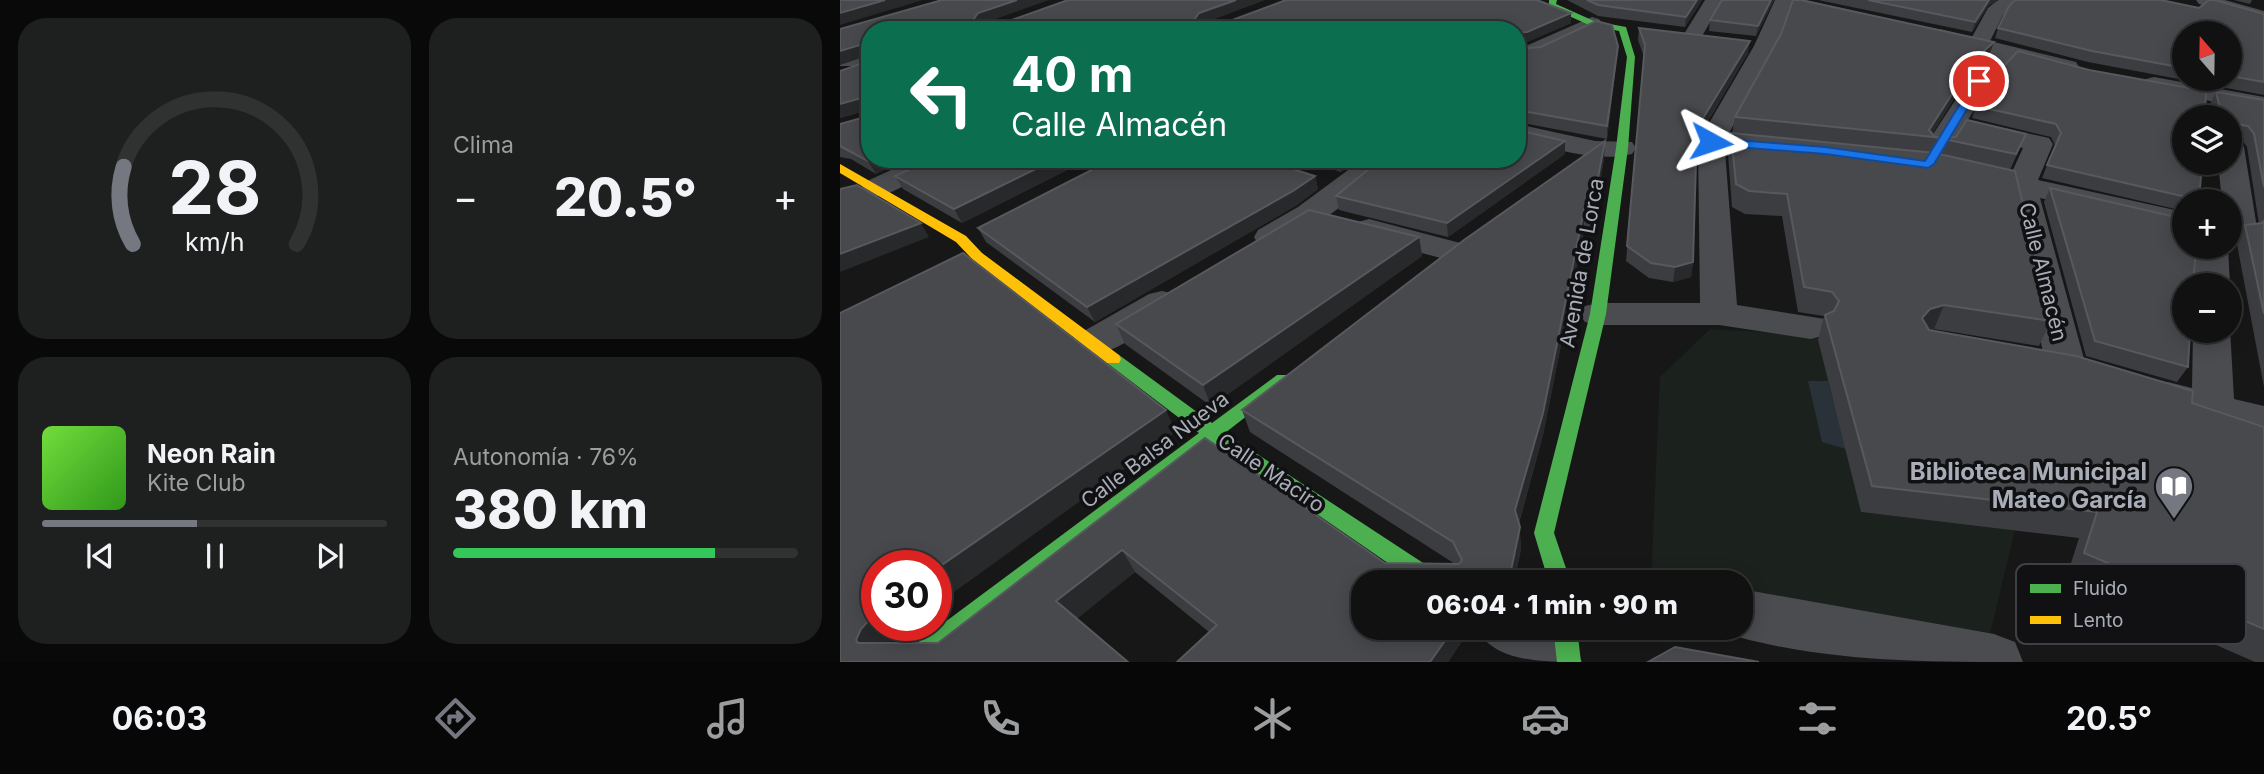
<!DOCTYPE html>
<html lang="es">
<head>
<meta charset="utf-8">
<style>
  :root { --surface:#111; --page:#1e1f1f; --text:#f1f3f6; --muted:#9c9d9f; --line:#303131; --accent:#757880 }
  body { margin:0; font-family:Inter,sans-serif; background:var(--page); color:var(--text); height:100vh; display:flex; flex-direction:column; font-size:26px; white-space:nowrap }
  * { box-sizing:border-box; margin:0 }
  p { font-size:23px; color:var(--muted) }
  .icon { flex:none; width:38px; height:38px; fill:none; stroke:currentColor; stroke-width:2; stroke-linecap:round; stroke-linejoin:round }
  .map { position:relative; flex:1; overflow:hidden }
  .panel { display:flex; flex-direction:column; gap:18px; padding:18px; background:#090909; width:840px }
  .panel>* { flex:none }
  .guide { position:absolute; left:21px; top:21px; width:665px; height:147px; border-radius:28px; box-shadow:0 4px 18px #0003,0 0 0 2px var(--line); background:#0b6e4f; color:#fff; overflow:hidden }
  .needle { width:46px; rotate:340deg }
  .buttons { position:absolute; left:1332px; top:21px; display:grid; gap:14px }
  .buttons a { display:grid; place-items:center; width:70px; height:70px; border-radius:50%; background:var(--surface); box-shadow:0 4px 18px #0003,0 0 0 2px var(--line); font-size:35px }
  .speed { position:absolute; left:21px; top:550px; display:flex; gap:14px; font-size:35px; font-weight:700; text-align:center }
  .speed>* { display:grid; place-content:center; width:91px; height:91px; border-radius:50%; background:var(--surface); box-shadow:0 4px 18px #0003,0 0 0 2px var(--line); line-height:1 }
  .speed .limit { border:10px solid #d22; background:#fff; color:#111 }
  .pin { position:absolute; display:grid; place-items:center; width:60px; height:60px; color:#fff; margin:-30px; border:4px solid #fff; border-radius:50%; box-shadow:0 2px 7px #0007 }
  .me { position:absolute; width:77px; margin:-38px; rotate:95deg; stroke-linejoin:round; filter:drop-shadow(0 0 5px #0008) }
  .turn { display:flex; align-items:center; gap:24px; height:147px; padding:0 35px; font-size:32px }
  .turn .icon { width:91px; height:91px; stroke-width:2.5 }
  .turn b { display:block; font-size:49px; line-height:60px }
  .big { font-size:52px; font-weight:800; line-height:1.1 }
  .panel .card { flex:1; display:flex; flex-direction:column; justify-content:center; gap:10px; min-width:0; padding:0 24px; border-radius:28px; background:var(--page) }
  .panel .dial { align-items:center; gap:0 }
  .dial svg { height:182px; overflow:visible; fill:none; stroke:var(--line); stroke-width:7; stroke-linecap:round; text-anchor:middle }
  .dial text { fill:var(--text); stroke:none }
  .song { display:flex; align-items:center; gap:21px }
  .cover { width:84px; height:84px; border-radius:10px; background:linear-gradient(135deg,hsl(100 70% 55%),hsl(110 70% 35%)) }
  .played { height:7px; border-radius:4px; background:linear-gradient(90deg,var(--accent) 45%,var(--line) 45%) }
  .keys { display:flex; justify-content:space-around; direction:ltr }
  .heat { display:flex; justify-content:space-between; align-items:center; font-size:38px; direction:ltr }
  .charge { height:10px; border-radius:5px; background:linear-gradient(90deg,#34c759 76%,var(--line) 0) }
  .panel .tiles { flex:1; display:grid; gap:18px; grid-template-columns:repeat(2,1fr) }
  .trip { position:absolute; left:511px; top:570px; width:402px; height:70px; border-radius:28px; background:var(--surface); box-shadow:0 4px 18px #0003,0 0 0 2px var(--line); font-weight:800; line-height:70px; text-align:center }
  .tab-bar { display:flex; height:112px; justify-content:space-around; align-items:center; background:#070707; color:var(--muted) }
  .tab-bar .icon { width:49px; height:49px }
  .tab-bar .selected { color:var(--accent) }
  .tab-bar b { font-size:32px; color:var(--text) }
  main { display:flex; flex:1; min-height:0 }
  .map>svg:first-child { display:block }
  .green { fill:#1b211c }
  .water { fill:#2a3239 }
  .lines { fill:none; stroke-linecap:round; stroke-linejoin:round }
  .street { fill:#4b4c50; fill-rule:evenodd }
  .fast { fill:#4caf50; fill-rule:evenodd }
  .slow { fill:#ffc107; fill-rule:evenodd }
  .wall { fill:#3c3d40; fill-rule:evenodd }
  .shaded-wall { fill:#28292a }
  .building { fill:#48494d; stroke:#57595e; stroke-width:2 }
  .route { fill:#1a73e8; stroke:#114b97; stroke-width:2 }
  .labels { text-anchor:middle; stroke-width:7; stroke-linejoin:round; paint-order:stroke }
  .street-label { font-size:21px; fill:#a8adb8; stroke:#111113 }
  .near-poi-label { font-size:24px; font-weight:bold; fill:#a8adb8; stroke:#111113; text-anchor:end }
  .key { fill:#111113; stroke:#3e4045; stroke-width:2 }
  .key-label { font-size:19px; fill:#a8adb8 }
</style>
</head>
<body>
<main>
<section class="panel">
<div class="tiles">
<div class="card dial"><svg viewBox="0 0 100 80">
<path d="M14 69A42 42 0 1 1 86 69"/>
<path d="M14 69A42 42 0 0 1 10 35" stroke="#757880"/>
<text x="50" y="56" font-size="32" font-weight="700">28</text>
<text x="50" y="72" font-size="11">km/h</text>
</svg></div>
<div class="card"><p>Clima</p>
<div class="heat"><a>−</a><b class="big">20.5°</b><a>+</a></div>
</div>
<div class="card">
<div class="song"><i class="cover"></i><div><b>Neon Rain</b><p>Kite Club</p></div></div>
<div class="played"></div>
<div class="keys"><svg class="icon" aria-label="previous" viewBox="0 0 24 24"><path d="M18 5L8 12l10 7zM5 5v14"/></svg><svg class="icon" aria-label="pause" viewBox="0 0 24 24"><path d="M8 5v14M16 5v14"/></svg><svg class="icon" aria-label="next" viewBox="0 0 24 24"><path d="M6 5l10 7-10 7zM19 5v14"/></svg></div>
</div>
<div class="card"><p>Autonomía · 76%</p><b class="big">380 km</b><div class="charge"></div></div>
</div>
</section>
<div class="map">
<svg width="1424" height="662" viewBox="0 0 1424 662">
  <rect width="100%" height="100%" fill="#171717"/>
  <!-- green -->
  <path class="green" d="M870,329L977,335L1021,512L1175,530L1150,634L901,596V583L811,582L820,377Z"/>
  <!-- water -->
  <path class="water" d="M968,381H988L1006,449L982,442Z"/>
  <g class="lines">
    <!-- street -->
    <g class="street">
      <path d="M865,0H883L858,43H844L841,39Z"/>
      <path d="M935,0H965L1010,10L1013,14L1003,20L950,8L936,46L888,135L950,141L954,147L950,153L940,155L885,151L897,305L985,319L990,327L985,335L971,339L879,325H758L745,322L739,314L745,306L758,303H860L858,142L914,46Z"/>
      <path d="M1158,0H1178L1163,15L1150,41L1236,62L1239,67L1228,74L1173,60L1149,85L1128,120L1209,138L1213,144L1198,180L1344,212V232L1200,198L1246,366L1240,376L1226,379L1212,376L1206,366L1168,191L1118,179L1114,173L1118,167L1128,164L1171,174L1183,148L1120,133L1110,151H1090L1086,145L1131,76L1153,55L1093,39L1090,35L1100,29L1132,37L1148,8Z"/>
      <path d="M1356,0H1385L1424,11V23L1359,4Z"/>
      <path d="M752,17L759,19L762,23L759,27L700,56L677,58V46L688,45Z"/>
      <rect x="0" y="52" width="30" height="14"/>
      <path d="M1314,77L1424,97V111L1306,89L1302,84L1306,79Z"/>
      <path d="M677,124L755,141L792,142L796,148L792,154C754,163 714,148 677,140Z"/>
      <path d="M1390,139L1400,141L1404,147L1417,228L1412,235L1401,238L1390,235V201H1382L1378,163H1390Z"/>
      <path d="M75,159H113L109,165L47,194L36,197L25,194L21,188L25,182Z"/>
      <path d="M523,159H555C541,180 464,236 440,244C432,247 426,246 418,244L414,237L418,230L458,207Z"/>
      <path d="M529,219L624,244L629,251L624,258L612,261L518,236L513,229L518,222Z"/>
      <path d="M1354,247H1388L1390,285V286L1354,285Z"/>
      <path d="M322,291L335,294L340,302L335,310C307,327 270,362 237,353L231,344L237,335L309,294Z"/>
      <path d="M1390,328L1394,399L1424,406V438L1313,407L1307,397L1313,387L1328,382L1352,388L1353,331Z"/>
      <path d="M901,589L1154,634L1175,642L1183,662C1082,662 978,662 881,632L880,628H901Z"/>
      <path d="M635,628H712L734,642L742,662C698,662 656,662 635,628Z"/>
    </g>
    <!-- fast -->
    <g class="fast">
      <path d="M709,0H717L716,4L754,21L786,27L795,57L788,148L766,314L714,533L731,583H709L694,533L750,314L776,148L787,57L779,31L749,25L709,7Z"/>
      <path d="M273,354L279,355L372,423L437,375H449L451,379L449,383L385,433L603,576L606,583H577L372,442L89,662H58L62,654L359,433L267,363L265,359L267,355Z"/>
      <path d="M713,628H737L741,662H717Z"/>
    </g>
    <!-- slow -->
    <path class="slow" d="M0,164L126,236L142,253L279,355L281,359L279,363H267L132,259L116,242L0,173Z"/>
  </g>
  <!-- wall -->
  <g class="wall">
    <path d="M727,0H862L845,27L758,16Z"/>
    <path d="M882,0H934L916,36L869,31L870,20Z"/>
    <path d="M978,0H1159L1148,6L1132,32Z"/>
    <path d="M1394,0H1412L1410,4Z"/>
    <path d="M1359,8L1424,14V95L1248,62L1155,38L1158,28ZM1344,33H1390V79H1344Z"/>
    <path d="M731,13V23L687,42L677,44V30H30L36,174L11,159L0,157V124L25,117V111L0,118L26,62V56L0,65V29L149,21L166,22H366Z"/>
    <path d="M799,28L908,53L857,140L853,262L851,277L833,282L809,278L786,261L804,57L798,40Z"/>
    <path d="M1154,42L1149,55L1129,75L1092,134L1095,137L1179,150L1170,170L1211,321L1199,346L1094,329L1090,331L1352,403L1424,427V662H1415L1226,579L1239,538L1021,512L978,340L984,316L958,312L942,216L905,214L892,207L888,154L895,117Z"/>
    <path d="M677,49L777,57L767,139L677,122Z"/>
    <path d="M1155,75L1359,201H1344V211L1202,178L1215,145L1211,137L1132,118L1136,106Z"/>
    <path d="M1376,92L1424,100V387L1396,239L1405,225L1419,224L1407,147L1401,138H1395V147L1390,157V117H1372L1370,104Z"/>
    <path d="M725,154L608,237L499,210L496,196Z"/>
    <path d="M92,159H249L122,223L63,189L55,176Z"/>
    <path d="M460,159H519L501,172Z"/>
    <path d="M764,159L750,235L744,230L703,435L679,523L681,549L674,583H523L631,628L608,662H337L369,632L295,572L237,618L0,662V313L336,432L37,565L60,631L49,643H98L365,438L545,563L615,564L410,432L402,410Z"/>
    <path d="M475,176L478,189L457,205L255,322L146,242L138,228Z"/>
    <path d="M1210,188L1348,367L1337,382L1246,356L1204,202Z"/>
    <path d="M579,237L582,256L371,406L285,344L276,324Z"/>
  </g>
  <!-- shaded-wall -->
  <g class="shaded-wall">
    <path d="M45,0H83L0,25V13Z"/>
    <path d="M177,0H209L142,24L133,20L138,13Z"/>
    <path d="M396,0H425L362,24L358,30L354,20L359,13Z"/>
    <path d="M857,0H862L845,27L846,17Z"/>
    <path d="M931,0H934L916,36L918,26Z"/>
    <path d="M1149,0H1159L1148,6L1132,32L1135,22Z"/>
    <path d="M731,13V23L687,42L677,44V33Z"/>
    <path d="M910,41L908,53L855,142L857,128Z"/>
    <path d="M1154,42L1149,55L1129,75L1090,137L1089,130L1134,60Z"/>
    <path d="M23,44L29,55L0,65V51Z"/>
    <path d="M778,46L777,57L767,139V126Z"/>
    <path d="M25,97L30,109L0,118V104Z"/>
    <path d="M725,141V154L608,237L607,223Z"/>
    <path d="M765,141L764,159L750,235L751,215Z"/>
    <path d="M32,159H69L36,174L28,161Z"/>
    <path d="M216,159H249L122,223L114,209Z"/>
    <path d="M499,159H519L501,172Z"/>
    <path d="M475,176L478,189L457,205L255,322L247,307Z"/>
    <path d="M744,210V230L703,435L676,532L675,510Z"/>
    <path d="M81,223L89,237L0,272V254Z"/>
    <path d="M579,237L582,256L371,406L363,385Z"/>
    <path d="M853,262L851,277L833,282L835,267Z"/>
    <path d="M1104,305L1094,329L1080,333L1082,318L1090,309Z"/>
    <path d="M326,410L336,432L96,605V569Z"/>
    <path d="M680,527L681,549L674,583H669Z"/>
    <path d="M282,550L295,572L232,623L216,601Z"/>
    <path d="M654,570L655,583H645Z"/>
    <path d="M37,611V625H74L60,631L43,651L18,643L16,640L21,629Z"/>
    <path d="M614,628H631L608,662H590Z"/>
  </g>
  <!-- building -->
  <g class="building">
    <path d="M0,0H45L0,13Z"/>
    <path d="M102,0H177L138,13L133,20L166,22L228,0H396L359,13L354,20L357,22H387L446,0H697L731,13L687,32L677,33V30H30V159H32L28,161L0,146V124L25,117V97L0,104V71L26,62L27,46L23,44L0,51V29Z"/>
    <path d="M747,0H857L846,17L758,5Z"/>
    <path d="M882,0H931L918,26L870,20Z"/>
    <path d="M953,0H961L1154,42L1134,60L1089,130L1095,137H1116L1127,120L1186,134L1176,154L1094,137L895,117L941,34Z"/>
    <path d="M1028,0H1149L1135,22Z"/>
    <path d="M1175,0H1321L1359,8L1369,0H1375L1424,14V82L1390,76V33H1344V68L1252,51L1158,28L1169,6Z"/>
    <path d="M756,21L772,25L778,46L767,126L677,110V49L701,47Z"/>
    <path d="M799,28L910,41L857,128L853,262L835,267L811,263L787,246L805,45Z"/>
    <path d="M1178,51L1249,70L1366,91L1365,117H1344V163H1362L1359,201H1355V199L1207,165L1221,133L1216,124L1136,106L1155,75Z"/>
    <path d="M1376,92L1424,100V187L1414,134L1408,126L1396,124L1395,147H1390V117H1382Z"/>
    <path d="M677,130L725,141L607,223L496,196L541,159H677Z"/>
    <path d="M891,133L1095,153L1175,171L1211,321L1104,305L1090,309L1082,318L1089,330L1236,356L1353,391L1352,403L1424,427V629L1244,553L1257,512L1032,486L985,315L994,311L999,301L992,292L964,287L947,194L909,191L896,184Z"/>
    <path d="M765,141L751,215L744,210L703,413L675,510L680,527L669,580L654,570L645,583H523V628H614L590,662H337L377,625L282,550L216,601L288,662H0V313L123,253L326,410L96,569V565H37V611L21,629L16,640L18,643H98L365,438L545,563L619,564L622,560L613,542L402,410L624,240Z"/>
    <path d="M92,159H216L114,209L55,176Z"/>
    <path d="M273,159H421L475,176L453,191L247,307L138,228Z"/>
    <path d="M17,185L81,223L0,254V189Z"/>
    <path d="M1210,188L1344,219V247H1356L1353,285H1344V331H1350L1348,367L1255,341Z"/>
    <path d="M469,210L579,237L363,385L276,324Z"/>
    <path d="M1424,221V314L1405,225L1422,223Z"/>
    <path d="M835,647L919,662H808Z"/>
  </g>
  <!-- route -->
  <path class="route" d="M1139,78L1144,81L1094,164L1088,168L985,154L871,145L866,142L871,138L985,147L1085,161L1134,81Z"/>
  <!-- icons -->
  <defs>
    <g id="library-pin" transform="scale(2.0125)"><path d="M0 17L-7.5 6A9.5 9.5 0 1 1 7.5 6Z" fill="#757880" stroke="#111113"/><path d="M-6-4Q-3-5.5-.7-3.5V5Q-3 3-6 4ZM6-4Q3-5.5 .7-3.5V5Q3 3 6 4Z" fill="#fff"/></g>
  </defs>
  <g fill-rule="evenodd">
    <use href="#library-pin" x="1334" y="486"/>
  </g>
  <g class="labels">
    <!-- street labels -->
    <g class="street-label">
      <text transform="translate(742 263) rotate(-80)" y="7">Avenida de Lorca</text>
      <text transform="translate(1203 272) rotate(76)" y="7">Calle Almacén</text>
      <text transform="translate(315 450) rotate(-37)" y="7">Calle Balsa Nueva</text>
      <text transform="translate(431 473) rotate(34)" y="7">Calle Maciro</text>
    </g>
    <!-- near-poi labels -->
    <g class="near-poi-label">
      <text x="1307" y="480">Biblioteca Municipal<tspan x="1307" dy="28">Mateo García</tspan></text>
    </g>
  </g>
  <!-- legend -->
  <rect x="1176" y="564" width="230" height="80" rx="10" class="key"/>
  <rect x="1190" y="584" width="31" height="9" fill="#4caf50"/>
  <rect x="1190" y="616" width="31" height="8" fill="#ffc107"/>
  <g class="key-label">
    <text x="1233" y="595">Fluido</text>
    <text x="1233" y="627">Lento</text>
  </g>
</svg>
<div class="buttons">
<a><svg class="needle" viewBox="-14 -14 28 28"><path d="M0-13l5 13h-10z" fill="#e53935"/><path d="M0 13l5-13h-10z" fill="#9c9d9f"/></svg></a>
<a><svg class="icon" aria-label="layers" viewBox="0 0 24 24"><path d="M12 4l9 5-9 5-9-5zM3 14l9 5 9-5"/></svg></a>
<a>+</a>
<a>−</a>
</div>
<div class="speed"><div class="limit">30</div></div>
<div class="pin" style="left:1139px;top:81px;background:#d93025"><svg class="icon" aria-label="arrive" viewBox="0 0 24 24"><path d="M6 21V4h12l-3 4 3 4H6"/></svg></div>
<svg class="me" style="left:871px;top:142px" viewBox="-20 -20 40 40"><path d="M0-17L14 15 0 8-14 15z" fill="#1a73e8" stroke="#fff" stroke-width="4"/></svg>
<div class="trip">06:04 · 1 min · 90 m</div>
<div class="guide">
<div class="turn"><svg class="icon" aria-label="left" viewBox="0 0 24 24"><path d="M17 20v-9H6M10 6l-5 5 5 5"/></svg><div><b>40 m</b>Calle Almacén</div></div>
</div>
</div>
</main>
<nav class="tab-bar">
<b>06:03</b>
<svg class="icon selected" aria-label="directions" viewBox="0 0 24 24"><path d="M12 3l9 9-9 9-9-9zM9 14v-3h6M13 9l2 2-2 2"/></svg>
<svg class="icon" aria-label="music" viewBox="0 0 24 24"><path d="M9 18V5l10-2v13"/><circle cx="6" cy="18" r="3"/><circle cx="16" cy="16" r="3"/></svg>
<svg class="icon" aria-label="phone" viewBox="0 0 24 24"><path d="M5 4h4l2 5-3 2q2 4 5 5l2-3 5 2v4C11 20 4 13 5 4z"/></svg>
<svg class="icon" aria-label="climate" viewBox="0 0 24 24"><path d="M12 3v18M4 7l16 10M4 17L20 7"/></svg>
<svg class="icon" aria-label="car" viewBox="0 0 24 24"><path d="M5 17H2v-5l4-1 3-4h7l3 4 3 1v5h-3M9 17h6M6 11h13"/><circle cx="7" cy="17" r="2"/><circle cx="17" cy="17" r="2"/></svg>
<svg class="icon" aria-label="filters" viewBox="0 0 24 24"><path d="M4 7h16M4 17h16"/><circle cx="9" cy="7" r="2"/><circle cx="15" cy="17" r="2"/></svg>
<b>20.5°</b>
</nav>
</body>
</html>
